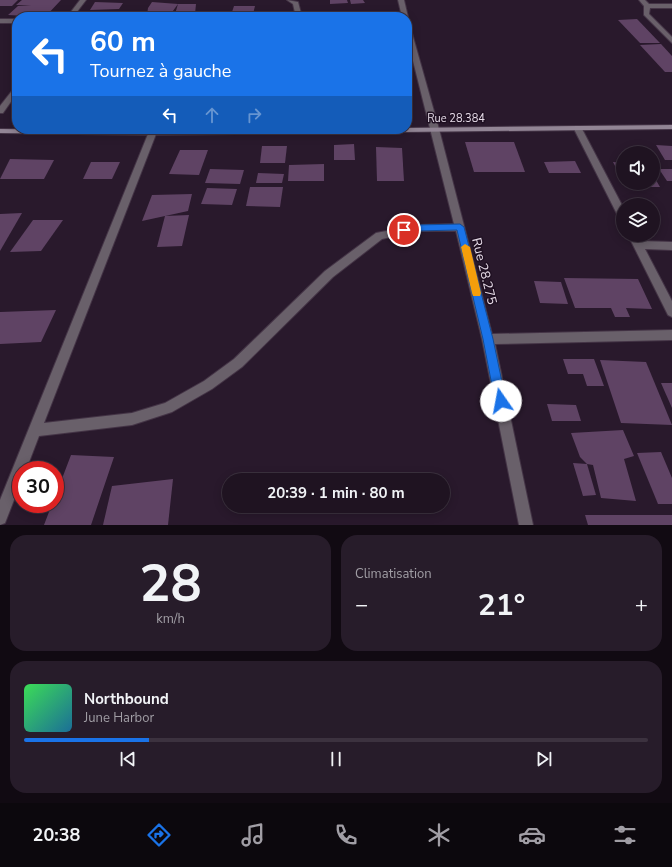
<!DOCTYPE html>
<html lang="fr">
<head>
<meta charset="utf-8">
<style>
  :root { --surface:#1f1321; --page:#271c2a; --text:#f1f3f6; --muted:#a19ea5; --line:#3c323f; --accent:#1a73e8 }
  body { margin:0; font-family:"Nunito Sans",sans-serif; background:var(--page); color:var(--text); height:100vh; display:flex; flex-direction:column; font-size:15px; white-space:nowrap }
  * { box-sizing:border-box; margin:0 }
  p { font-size:13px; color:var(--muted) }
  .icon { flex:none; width:22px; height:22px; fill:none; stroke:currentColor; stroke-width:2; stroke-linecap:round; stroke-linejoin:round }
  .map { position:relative; height:525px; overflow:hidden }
  .side { display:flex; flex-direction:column; gap:10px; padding:10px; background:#110a12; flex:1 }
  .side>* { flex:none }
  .hud { position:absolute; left:12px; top:12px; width:400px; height:122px; border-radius:16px; box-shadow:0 2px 10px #0003,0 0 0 1px var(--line); background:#1a73e8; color:#fff; overflow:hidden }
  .fabs { position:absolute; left:616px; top:146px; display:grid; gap:8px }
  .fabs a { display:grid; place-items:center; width:44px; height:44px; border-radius:50%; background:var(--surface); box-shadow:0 2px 10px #0003,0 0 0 1px var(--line); font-size:20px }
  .speed { position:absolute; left:12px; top:461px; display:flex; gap:8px; font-size:20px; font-weight:700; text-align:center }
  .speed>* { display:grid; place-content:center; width:52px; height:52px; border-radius:50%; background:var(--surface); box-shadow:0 2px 10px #0003,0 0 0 1px var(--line); line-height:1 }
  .speed .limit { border:6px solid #d22; background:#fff; color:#111 }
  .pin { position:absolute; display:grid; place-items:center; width:34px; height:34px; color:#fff; margin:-17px; border:2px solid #fff; border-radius:50%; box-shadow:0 1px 4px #0007 }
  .me { position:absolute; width:44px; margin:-22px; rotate:348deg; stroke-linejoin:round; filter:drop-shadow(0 0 3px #0008) }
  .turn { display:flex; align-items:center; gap:14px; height:84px; padding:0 12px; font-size:18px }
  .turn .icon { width:52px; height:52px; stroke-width:2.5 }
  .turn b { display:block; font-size:28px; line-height:34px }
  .lanes { display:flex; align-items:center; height:38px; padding:0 12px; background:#0003; justify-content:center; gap:20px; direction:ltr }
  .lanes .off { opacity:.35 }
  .big { font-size:30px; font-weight:700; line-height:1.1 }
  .side .tile { flex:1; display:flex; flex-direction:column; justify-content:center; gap:6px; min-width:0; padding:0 14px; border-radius:16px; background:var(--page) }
  .side .dial { align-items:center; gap:0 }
  .dial b { font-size:52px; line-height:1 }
  .song { display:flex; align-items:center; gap:12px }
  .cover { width:48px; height:48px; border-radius:6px; background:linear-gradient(135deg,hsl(130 70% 55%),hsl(200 70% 35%)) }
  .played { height:4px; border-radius:2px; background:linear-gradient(90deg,var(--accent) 20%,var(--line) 20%) }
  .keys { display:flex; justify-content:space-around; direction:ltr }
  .heat { display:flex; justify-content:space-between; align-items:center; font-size:22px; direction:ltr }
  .side .tiles { flex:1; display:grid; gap:10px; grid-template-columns:1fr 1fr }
  .tile:last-child { grid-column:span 2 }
  .trip { position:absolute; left:222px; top:473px; width:228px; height:40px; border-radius:20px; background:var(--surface); box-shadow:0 2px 10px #0003,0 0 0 1px var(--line); font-weight:700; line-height:40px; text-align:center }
  .tab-bar { display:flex; height:64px; justify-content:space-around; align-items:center; background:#0c080d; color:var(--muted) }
  .tab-bar .icon { width:28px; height:28px }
  .tab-bar .selected { color:var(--accent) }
  .tab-bar b { font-size:18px; color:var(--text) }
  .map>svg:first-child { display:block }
  .building { fill:#5f4364 }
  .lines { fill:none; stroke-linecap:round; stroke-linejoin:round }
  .street-casing { stroke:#443446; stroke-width:2 }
  .secondary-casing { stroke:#443446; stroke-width:2 }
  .street { fill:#69606a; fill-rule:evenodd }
  .secondary { fill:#928595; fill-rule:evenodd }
  .route { fill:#1a73e8; stroke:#114b97 }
  .slow { fill:#f59e0b }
  .labels { text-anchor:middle; stroke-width:3; stroke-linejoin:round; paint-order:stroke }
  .far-street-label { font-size:11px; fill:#e7dce9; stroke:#1f1022 }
  .street-label { font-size:13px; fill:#e7dce9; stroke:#1f1022 }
</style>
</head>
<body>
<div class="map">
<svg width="672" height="525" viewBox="0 0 672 525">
  <rect width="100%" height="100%" fill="#29192c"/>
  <!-- building -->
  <g class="building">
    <path d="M0,0H18L12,6H0Z"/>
    <path d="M22,0H61L45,17L8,15L18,6L31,5H16Z"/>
    <path d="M330,0H347L348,3L330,4Z"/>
    <path d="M350,0H363L365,3L351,4Z"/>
    <path d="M95,2L123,3L119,9L90,10Z"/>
    <path d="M152,2L178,4H196L195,14H175L178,4L170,15H147L148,8Z"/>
    <path d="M234,6H255L253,14L231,15Z"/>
    <path d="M637,19L660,43H640L618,20Z"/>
    <path d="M661,44L672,56V72H665L640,45Z"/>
    <path d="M465,142H514L525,172H474Z"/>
    <path d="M354,144L355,160H334V145Z"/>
    <path d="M656,145L672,146V160H665Z"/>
    <path d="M262,146H287L285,163H260Z"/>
    <path d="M376,147L402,148L404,181H377Z"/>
    <path d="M180,150H208L199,175L169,174Z"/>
    <path d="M10,159L54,160L44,179H0Z"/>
    <path d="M575,161L581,173H549L544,162Z"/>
    <path d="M91,162H120L112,179H83Z"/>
    <path d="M613,162L623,163V181Z"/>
    <path d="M324,164V181H288L289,165Z"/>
    <path d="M210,169L244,170L240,184L205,183Z"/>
    <path d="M659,169H672V181H667Z"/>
    <path d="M258,173L284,174L282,183H256Z"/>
    <path d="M653,175L660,187H626L624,183H653Z"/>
    <path d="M250,187H283L280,207L246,206Z"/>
    <path d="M207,188L237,189L232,205L201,204Z"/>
    <path d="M192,194L188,211L165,216L189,215L182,246L157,247L165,216L142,221L152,195Z"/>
    <path d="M22,213L0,251V214Z"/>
    <path d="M33,220H63L41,251L10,252Z"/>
    <path d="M564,278L638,279L652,309L626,308L630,317H615L611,308H575Z"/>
    <path d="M534,281L561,282L568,304L540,303Z"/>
    <path d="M56,310L41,342L0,344V312Z"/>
    <path d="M563,359H594L604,386H587L583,374H568Z"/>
    <path d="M600,360L646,362L672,425L621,423Z"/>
    <path d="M661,383H672V408Z"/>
    <path d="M547,404L576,405L581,421H552Z"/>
    <path d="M623,430L634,456L624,459L636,501L601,498L593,465L587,464L580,457L571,433Z"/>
    <path d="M661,452L672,478V504H658L637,453Z"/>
    <path d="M71,455L114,457L91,525H44L52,504H55V497Z"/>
    <path d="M573,463L587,464L596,495L583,496Z"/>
    <path d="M173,479L168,525H103L112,486Z"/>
    <path d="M585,515H672V525H588Z"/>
  </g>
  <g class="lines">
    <!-- street casing -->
    <g class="street-casing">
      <g id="street">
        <path d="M80,0H86L73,17H67Z"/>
        <path d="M287,0L298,2L302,17H296L293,4Z"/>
        <path d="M398,0H404L408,17L407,18L402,17Z"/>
        <path d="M639,0H645L649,4H672V8H650L649,14L672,37V43L644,15V6Z"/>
        <rect x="0" y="19" width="17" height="4"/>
        <path d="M407,24L410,26L439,129L492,334L672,330V340L495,344L533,525H519L482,339L456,231H417L382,239L333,277L242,367L212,389L172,412L132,425L39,436L26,470H21V482L5,523L0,525V500L150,129H158L44,423L132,413L165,403L204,381L234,359L325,271L376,233L417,225L454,224L407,37Z"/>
        <path d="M17,86V93L3,113H0V106L15,87Z"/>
        <path d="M575,127H581L582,129L623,207V219L618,216L574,129Z"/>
        <path d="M628,235H638L641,241L672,242V250L645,249L672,301V317L668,315Z"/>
      </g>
    </g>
    <!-- secondary casing -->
    <g class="secondary-casing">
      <path id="secondary" d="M672,125V129L153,135L0,133V129L153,131L407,129V128Z"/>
    </g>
    <!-- street -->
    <use href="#street" class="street"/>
    <!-- secondary -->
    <use href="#secondary" class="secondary"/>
  </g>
  <!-- route -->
  <path class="route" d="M460,224L464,227L493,339L506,401L505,405L501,406L497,405L495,401L483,339L457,230L416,231L404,234L400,230L401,228L416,225Z"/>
  <!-- slow -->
  <path class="slow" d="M465,244L470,247L481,293L480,296H473L472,293L461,247Z"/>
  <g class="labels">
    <!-- far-street labels -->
    <g class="far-street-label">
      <text x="456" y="122">Rue 28.384</text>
    </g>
    <!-- street labels -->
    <g class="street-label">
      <text transform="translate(485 271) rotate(76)" y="5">Rue 28.275</text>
    </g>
  </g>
</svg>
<div class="fabs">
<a><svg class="icon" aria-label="sound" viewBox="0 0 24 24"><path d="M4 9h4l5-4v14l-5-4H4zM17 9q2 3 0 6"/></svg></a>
<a><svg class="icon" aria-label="layers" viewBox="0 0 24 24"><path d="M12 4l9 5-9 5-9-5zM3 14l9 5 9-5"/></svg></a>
</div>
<div class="speed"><div class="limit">30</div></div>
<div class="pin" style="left:404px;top:230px;background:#d93025"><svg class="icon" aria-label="arrive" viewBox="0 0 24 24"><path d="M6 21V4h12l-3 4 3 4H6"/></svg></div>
<svg class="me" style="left:501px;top:401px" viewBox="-20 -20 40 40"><circle r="19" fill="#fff"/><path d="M0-13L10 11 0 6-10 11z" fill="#1a73e8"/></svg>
<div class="trip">20:39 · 1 min · 80 m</div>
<div class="hud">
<div class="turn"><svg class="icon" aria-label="left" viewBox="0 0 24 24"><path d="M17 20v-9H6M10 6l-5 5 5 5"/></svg><div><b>60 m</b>Tournez à gauche</div></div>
<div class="lanes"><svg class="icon" aria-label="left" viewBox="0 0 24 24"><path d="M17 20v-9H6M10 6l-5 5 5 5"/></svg><svg class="icon off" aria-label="ahead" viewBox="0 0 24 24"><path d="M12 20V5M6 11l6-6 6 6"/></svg><svg class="icon off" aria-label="right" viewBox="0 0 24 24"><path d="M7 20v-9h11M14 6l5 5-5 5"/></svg></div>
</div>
</div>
<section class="side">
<div class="tiles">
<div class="tile dial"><b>28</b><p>km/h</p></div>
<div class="tile"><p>Climatisation</p>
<div class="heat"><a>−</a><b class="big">21°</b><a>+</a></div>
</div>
<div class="tile">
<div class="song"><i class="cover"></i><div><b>Northbound</b><p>June Harbor</p></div></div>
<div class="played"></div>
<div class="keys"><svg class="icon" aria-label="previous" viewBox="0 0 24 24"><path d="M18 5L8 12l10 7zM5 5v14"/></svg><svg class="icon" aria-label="pause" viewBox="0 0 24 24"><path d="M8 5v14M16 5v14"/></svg><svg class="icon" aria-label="next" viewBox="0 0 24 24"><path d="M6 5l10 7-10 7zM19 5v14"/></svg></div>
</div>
</div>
</section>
<nav class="tab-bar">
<b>20:38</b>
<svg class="icon selected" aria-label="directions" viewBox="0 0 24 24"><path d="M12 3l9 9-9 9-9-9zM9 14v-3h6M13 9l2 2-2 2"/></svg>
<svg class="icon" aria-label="music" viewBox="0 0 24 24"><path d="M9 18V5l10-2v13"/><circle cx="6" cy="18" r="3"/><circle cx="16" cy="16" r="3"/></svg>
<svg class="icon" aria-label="phone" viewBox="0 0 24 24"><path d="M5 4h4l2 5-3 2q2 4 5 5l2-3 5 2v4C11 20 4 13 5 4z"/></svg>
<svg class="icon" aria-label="climate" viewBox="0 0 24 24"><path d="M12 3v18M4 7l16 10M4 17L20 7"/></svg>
<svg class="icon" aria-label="car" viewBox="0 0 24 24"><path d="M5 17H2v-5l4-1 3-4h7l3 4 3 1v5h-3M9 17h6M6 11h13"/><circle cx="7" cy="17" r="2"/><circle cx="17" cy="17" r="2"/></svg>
<svg class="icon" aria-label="filters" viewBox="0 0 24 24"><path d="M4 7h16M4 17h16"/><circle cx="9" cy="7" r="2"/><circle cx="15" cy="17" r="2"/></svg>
</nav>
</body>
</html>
